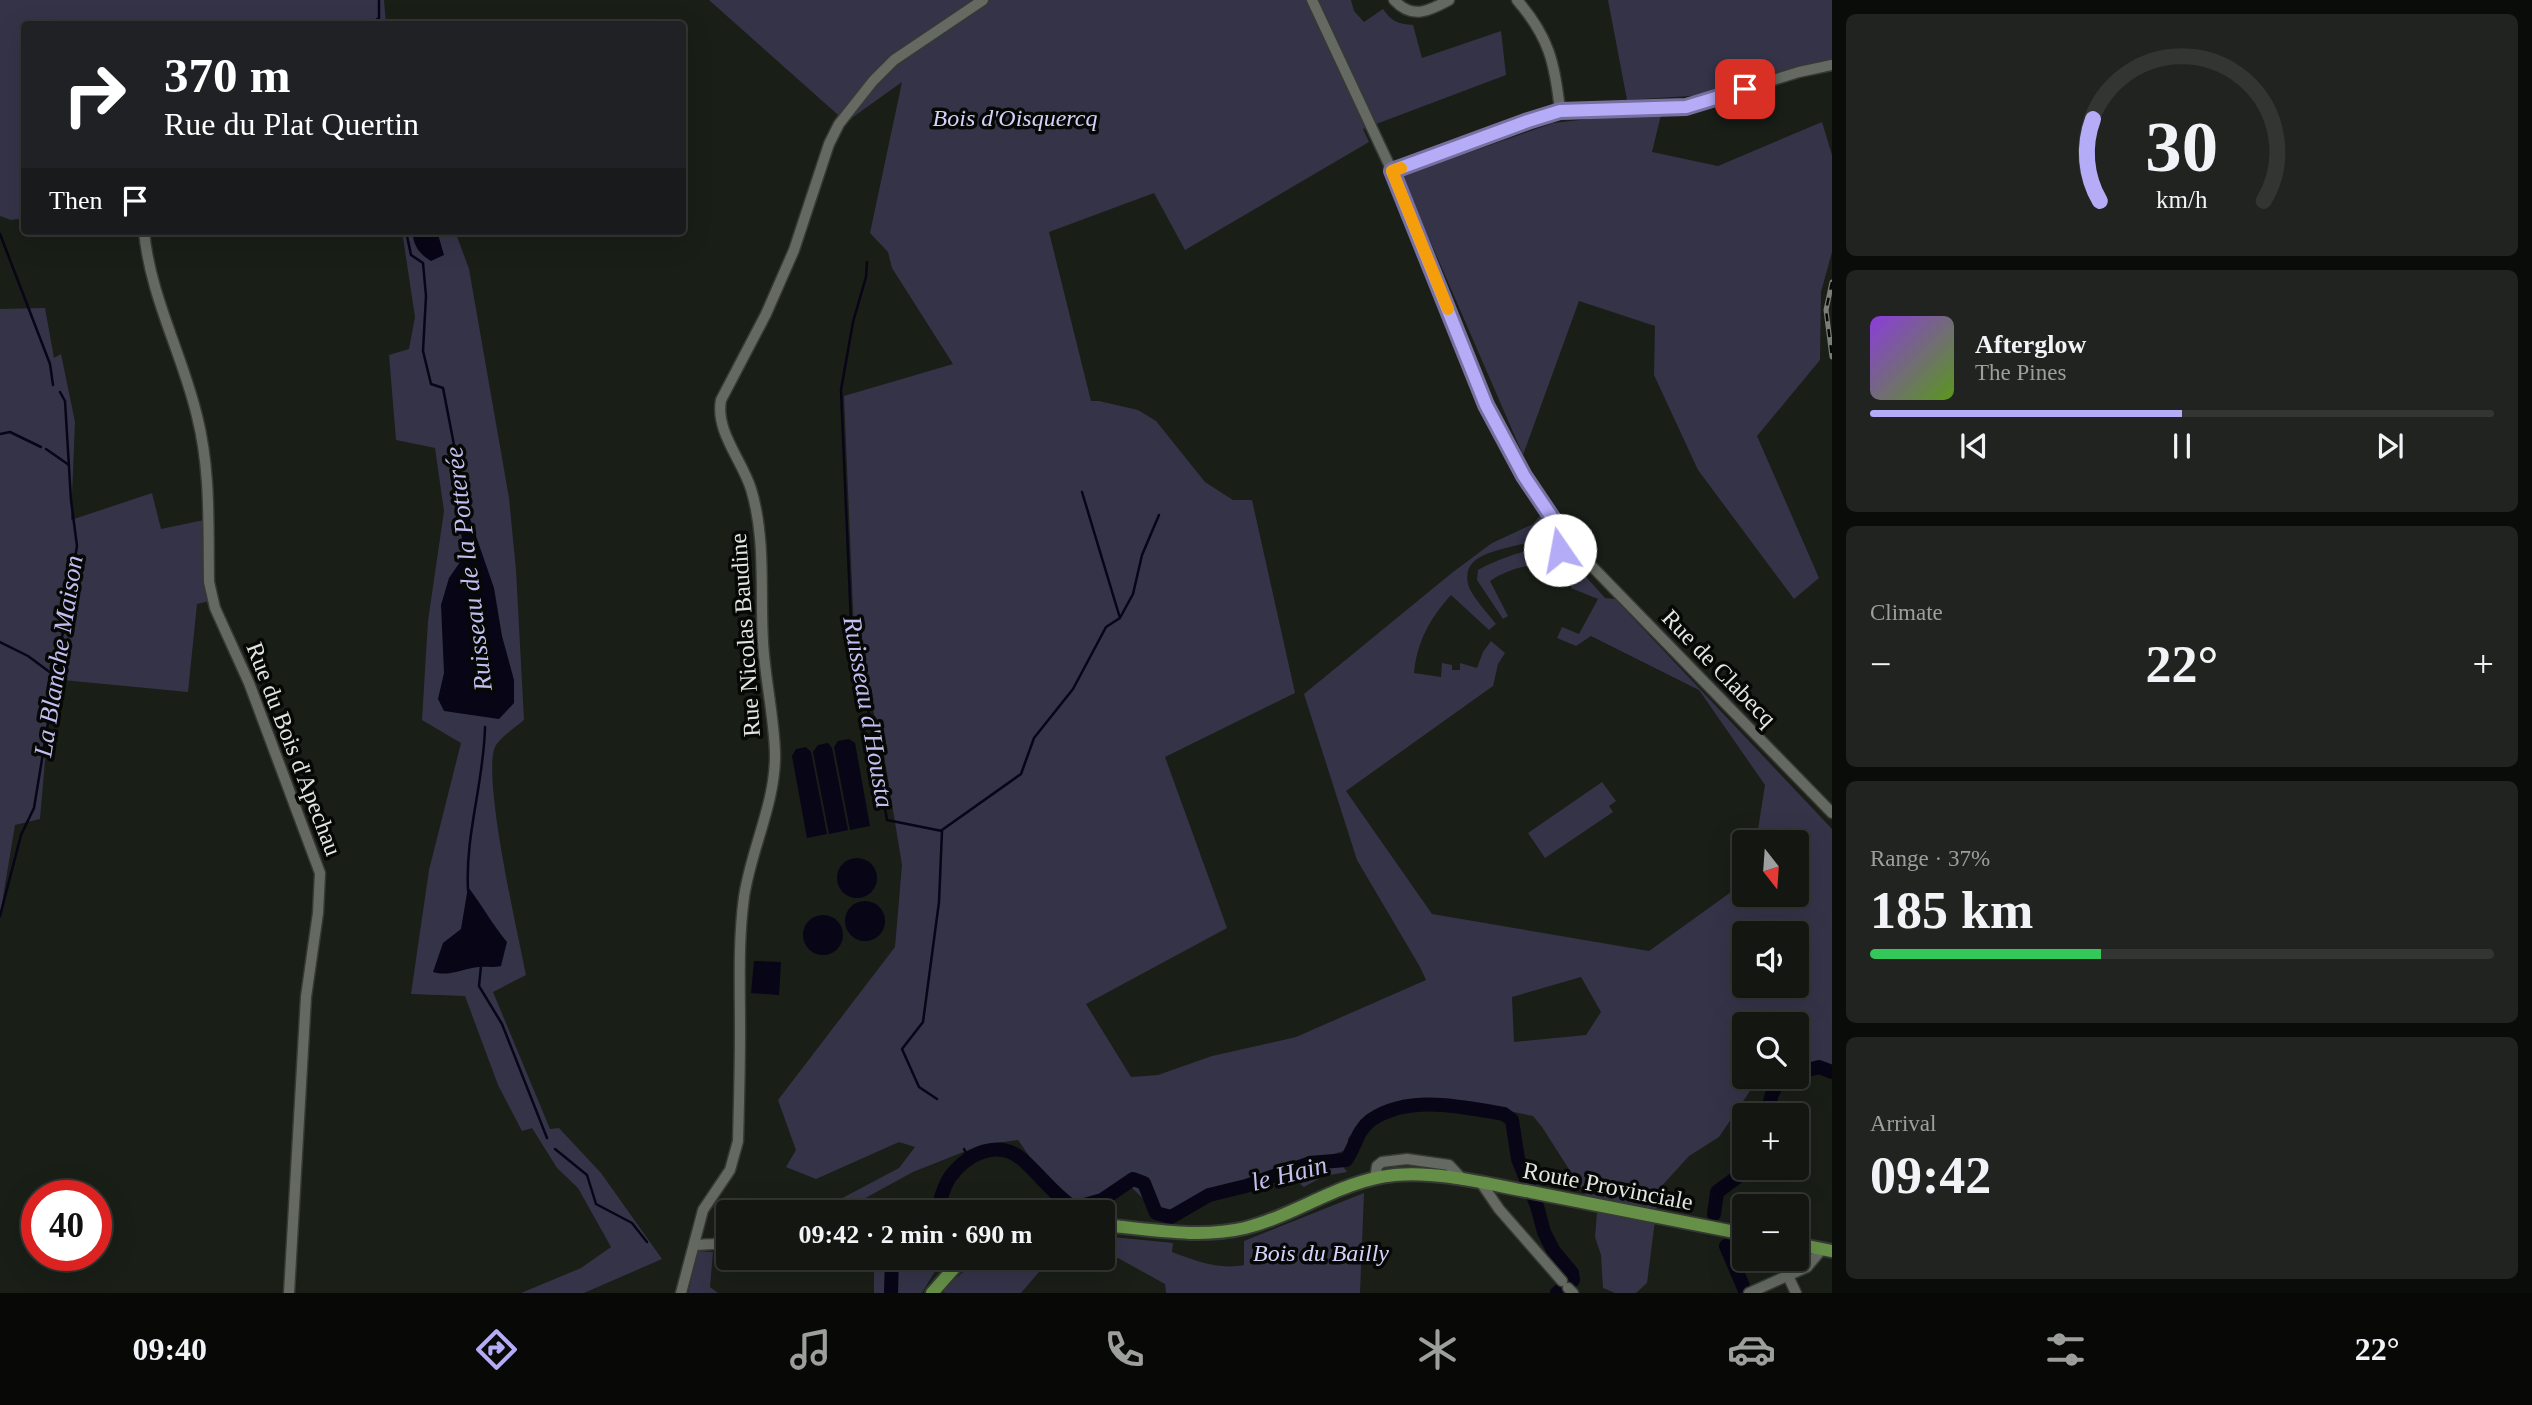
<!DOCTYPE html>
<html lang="en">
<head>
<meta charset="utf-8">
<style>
  :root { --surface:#131611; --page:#20231f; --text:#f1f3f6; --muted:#9d9f9f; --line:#323531; --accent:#b5acf8 }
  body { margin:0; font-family:"Times New Roman",serif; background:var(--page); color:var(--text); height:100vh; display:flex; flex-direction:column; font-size:26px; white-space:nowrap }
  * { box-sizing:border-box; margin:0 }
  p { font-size:23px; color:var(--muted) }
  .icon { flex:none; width:38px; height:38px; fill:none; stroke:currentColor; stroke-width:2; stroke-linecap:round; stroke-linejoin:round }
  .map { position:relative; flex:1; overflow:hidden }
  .side { display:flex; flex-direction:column; gap:14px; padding:14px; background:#0a0c09; width:700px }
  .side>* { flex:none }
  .top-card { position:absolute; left:21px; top:21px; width:665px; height:214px; border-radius:7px; box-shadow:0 7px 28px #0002,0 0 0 2px var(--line); background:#202124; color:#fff; overflow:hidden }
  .needle { width:46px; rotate:163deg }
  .controls { position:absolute; left:1732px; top:830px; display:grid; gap:14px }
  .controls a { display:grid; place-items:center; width:77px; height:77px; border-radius:7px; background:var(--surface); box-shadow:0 7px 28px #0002,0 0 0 2px var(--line); font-size:35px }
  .speed { position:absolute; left:21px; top:1180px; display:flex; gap:14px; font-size:35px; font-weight:700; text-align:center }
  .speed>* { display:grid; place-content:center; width:91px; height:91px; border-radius:50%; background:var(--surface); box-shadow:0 7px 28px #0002,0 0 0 2px var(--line); line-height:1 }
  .speed .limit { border:10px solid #d22; background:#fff; color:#111 }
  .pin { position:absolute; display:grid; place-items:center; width:60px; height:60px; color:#fff; margin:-30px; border-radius:14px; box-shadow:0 4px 10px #0006 }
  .me { position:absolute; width:77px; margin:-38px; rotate:348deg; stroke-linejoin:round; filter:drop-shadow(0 0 5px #0008) }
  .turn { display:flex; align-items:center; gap:24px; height:147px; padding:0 28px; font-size:32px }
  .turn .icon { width:91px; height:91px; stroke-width:2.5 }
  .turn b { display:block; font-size:49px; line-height:60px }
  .then { display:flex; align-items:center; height:66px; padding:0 28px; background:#0003; gap:14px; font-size:26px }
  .big { font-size:52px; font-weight:600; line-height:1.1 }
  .side .widget { flex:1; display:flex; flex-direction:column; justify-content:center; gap:10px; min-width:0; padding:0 24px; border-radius:10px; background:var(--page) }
  .side .dial { align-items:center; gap:0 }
  .dial svg { height:182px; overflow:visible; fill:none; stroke:var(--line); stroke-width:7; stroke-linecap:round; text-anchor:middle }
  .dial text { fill:var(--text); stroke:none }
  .song { display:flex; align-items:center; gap:21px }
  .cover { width:84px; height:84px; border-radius:10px; background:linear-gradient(135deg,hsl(270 70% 55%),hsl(90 70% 35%)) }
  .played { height:7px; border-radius:4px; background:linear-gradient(90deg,var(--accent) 50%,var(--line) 50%) }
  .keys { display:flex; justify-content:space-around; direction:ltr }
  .heat { display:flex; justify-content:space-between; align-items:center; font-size:38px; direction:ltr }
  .charge { height:10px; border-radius:5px; background:linear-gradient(90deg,#34c759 37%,var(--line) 0) }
  .trip { position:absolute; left:716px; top:1200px; width:399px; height:70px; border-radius:7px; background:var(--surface); box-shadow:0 7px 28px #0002,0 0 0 2px var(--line); font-weight:600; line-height:70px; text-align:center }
  .tab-bar { display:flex; height:112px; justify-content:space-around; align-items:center; background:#080907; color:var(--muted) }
  .tab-bar .icon { width:49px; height:49px }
  .tab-bar .selected { color:var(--accent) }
  .tab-bar b { font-size:32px; color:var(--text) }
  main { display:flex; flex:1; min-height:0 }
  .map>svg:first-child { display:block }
  .green { fill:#353348; fill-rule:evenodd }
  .water { fill:#080517 }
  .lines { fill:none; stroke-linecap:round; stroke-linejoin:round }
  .stream { stroke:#080517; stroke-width:2.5 }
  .river { stroke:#080517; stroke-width:14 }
  .minor-casing { stroke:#363934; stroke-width:13 }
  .major-casing { stroke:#363934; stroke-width:16 }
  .minor { stroke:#646a61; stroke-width:10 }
  .major { stroke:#669048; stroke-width:12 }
  .rail-casing { stroke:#7a7e78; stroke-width:5 }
  .rail { stroke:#060805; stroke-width:2.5; stroke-dasharray:8; stroke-linecap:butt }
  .route-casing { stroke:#7670a1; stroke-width:18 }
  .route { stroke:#b5acf8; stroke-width:12 }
  .slow { stroke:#f59e0b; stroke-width:12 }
  .labels { text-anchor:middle; stroke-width:7; stroke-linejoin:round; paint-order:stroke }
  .park-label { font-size:24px; font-style:italic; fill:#d5d1fb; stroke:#060805 }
  .street-label { font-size:24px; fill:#e3e6e1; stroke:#060805 }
  .water-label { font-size:26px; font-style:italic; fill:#c3bef1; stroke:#060805 }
</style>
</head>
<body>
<main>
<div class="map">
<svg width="1832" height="1293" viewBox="0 0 1832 1293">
  <rect width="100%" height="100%" fill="#191e17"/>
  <!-- green -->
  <g class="green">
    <path d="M0,0H384L386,24H24V218L11,220L0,216Z"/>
    <path d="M709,0H1351L1354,11L1364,22L1383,9C1391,21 1398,24 1413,25L1422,58L1501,31L1506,75L1363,129L1369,142L1185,250L1154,193L1049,232L1091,401H1099L1138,410L1156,421L1205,482L1233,500H1252L1295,693L1165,757L1227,928L1086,1004L1131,1077L1158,1075L1212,1056L1296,1037L1426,980L1420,967L1357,860L1304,694L1453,572L1492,543L1533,524L1542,513L1551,530C1531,553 1459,542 1468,584C1470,594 1489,615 1496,624L1489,630L1451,595C1430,618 1417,642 1414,673L1441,677L1442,663L1452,665V670H1460V663L1477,668L1483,652L1491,641L1505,653L1498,664L1493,686L1346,791L1432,914L1649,951L1745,882V894H1797V842H1756L1765,785L1699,690L1591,636L1576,646L1557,638L1562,627L1579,634L1598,599L1571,588L1574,573C1549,558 1513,565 1490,581L1508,616L1503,619L1477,580L1478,570C1491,562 1536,544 1550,549C1557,552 1561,558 1570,559L1605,598L1615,599L1832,829V1066L1826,1063L1797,1069V1024H1745V1076H1770L1754,1085L1719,1137L1689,1156L1659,1189L1647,1283L1636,1293H1615L1603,1288L1601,1255L1595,1237L1597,1213L1542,1127L1533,1116L1460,1101L1374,1113L1348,1138L1349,1160L1343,1151L1334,1154L1347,1172L1324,1176L1304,1187L1295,1180L1217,1196L1200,1203L1182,1217L1157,1212L1130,1186L1099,1206L1098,1213H1058L1059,1203L1049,1195L1048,1183L1018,1140L981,1145L913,1172L860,1201L833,1203L899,1168L915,1147L899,1142L816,1179L786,1167L796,1150L778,1100L895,947L902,865L884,755L854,632L844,396L953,364L892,268L888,252L870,233L902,82L846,122ZM1745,933H1797V985H1745ZM1581,977L1601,1012L1586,1035L1514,1042L1512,997Z"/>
    <path d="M1608,0H1832V62L1705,95L1627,100Z"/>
    <path d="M1662,111L1652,152L1718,166L1822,122L1832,155V252L1821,292L1820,360L1757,436L1819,578L1794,599L1698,470L1654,375L1655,326L1579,301L1523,455L1402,176L1553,123Z"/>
    <path d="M402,231H455L469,269L509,498L516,570L524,720C516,727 502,736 496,745C480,771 519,938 526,975L493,992L550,1129L559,1128L601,1173L662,1259L584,1293H521L581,1268L611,1247L578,1188L557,1168L532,1128L522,1131L498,1085L465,996L411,994L429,870L461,743L422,720L428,621L444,511L435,448L396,440L389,355L409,349L415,317Z"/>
    <path d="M45,308L54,358L61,354L75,422L71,520L152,493L161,529L204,520C204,545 200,577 209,601L197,604L188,692L52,679L40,819L15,825L0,915V309Z"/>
    <path d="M1602,782L1616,801L1609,806L1613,812L1545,858L1528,833Z"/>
    <path d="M1364,1193L1360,1293H1166L1165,1284L1118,1258H1103V1236L1173,1243L1172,1252C1196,1261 1219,1270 1244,1265V1241Z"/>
    <path d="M698,1251L713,1252L710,1287L718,1293H688Z"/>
    <path d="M874,1258H930L937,1268L922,1293H874Z"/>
    <path d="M985,1258H1051L1021,1293H945L942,1290L969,1267Z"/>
  </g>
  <!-- water -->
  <g class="water">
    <path d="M412,231H437L444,255L431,261C418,253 414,246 412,231Z"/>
    <path d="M467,510L494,588L502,636L514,680V703L499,719L444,711L438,699L444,673L441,605L449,578L465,555L461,533Z"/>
    <path d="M849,739L855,743L870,826L850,830L834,747L838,741Z"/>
    <path d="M828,743L832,748L848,830L829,834L813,752L818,745Z"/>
    <path d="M806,747L811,752L827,834L807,838L792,756L796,749Z"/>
    <circle cx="857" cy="878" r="20"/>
    <path d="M468,887C482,905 492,924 507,942L501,966C492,968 486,966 478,967C461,969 449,977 433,972L443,943L461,929Z"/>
    <circle cx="865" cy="921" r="20"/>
    <circle cx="823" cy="935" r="20"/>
    <path d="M754,961L781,962L779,995L751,993Z"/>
  </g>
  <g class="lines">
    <!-- stream -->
    <g class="stream">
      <path d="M370,24L379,18V0"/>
      <path d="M406,231L411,255L423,263L426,296L423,351L431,384L443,388L467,512"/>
      <path d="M0,234L50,364L53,385"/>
      <path d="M867,262L866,277L853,322L841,390L851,622L861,650L862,673L887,820L942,831L939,902L923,1022L902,1049L919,1087L937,1099"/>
      <path d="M0,434L10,432L41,447"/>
      <path d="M46,449L69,465"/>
      <path d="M1121,616L1133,594L1142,555L1159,515"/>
      <path d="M0,642L28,656L55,676"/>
      <path d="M942,830L1021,774L1034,738L1073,689L1106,627L1120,618L1082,492"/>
      <path d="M468,890C465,834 484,782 485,727"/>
      <path d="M0,916L21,835L34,808L77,546L71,500L65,401L60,392"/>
      <path d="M481,966L479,986L502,1024L547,1138"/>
      <path d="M555,1149L587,1175L596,1204L632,1223L647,1242"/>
      <path d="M964,1149L969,1158"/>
    </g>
    <!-- river -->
    <g class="river">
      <path d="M1797,1073L1819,1067L1832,1072"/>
      <path d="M1768,1115C1770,1096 1772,1085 1790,1076"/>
      <path d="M936,1213C940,1202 943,1187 950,1177C967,1154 998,1138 1023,1160C1041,1176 1054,1195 1074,1208L1102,1200L1133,1179L1144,1183L1156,1213L1171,1217L1209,1195L1246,1186L1310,1163L1346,1160C1356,1147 1356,1131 1371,1120C1409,1094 1463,1107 1504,1114L1512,1120L1518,1159L1537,1206L1544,1232L1553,1250L1572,1273L1573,1280L1557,1293"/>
      <path d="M1714,1214L1717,1192L1740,1175L1745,1164"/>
      <path d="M1726,1246L1746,1293"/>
      <path d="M891,1293L892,1258"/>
    </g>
    <!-- minor casing -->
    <g class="minor-casing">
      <g id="minor">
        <path d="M1312,0L1392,171L1486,405L1510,452L1561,531"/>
        <path d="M1394,0C1412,20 1429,11 1449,0"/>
        <path d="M1517,0C1549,37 1555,63 1560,111"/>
        <path d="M1392,171L1528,121L1560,111L1686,107L1799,72L1832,65"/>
        <path d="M144,231C150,296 182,353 197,416C211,471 208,526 209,582L215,608L249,683L320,873L318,913L306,997L289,1293"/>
        <circle cx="1569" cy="541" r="13"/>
        <path d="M1577,551L1832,813"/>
        <path d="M1375,1179L1377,1166L1382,1162L1407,1159L1449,1165L1463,1180"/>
        <path d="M1482,1184L1499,1209L1562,1281"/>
        <path d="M694,1245L714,1244L728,1238"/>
        <path d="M1788,1276L1796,1293"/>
        <path d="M1568,1288L1573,1293"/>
        <path d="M681,1293L703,1210L730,1170L738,1141C739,1104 740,1067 740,1030C740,985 738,942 744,897C751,849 776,802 775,753C774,716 765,679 763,642C760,591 766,538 751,489C742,460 715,431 721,400L766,314L794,250L829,144L839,124L873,81L894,60L983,0"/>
        <path d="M1749,1293L1807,1267L1822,1249"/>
      </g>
    </g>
    <!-- major casing -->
    <g class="major-casing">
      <g id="major">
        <path d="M1102,1225C1149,1229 1199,1239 1245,1228C1297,1215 1341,1180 1395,1175C1440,1171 1487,1184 1531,1192C1602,1206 1674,1220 1745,1234"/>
        <path d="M1797,1244L1832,1251"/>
        <path d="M932,1293L963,1258"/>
      </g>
    </g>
    <!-- minor -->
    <use href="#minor" class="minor"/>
    <!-- major -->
    <use href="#major" class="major"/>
    <!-- rail casing -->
    <g class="rail-casing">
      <path id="rail" d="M1832,282L1826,310L1832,357"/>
    </g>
    <!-- rail -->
    <use href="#rail" class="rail"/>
  </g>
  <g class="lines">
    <!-- route casing -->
    <g class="route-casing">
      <path id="route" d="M1560,550L1556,541L1561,531L1524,476L1486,405L1392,171L1528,121L1560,111L1686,107L1745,89"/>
    </g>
    <!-- route -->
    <use href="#route" class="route"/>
    <!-- slow -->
    <path class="slow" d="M1401,168L1392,171L1448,309"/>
  </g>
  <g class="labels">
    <!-- park labels -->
    <g class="park-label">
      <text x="1015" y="126">Bois d'Oisquercq</text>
      <text x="1321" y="1261">Bois du Bailly</text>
    </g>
    <!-- street labels -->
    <g class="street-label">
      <text transform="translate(745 635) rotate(-94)" y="8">Rue Nicolas Baudine</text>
      <text transform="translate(1719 668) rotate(46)" y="8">Rue de Clabecq</text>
      <text transform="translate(294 749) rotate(69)" y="8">Rue du Bois d'Apechau</text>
      <text transform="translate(1608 1186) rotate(11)" y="8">Route Provinciale</text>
    </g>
    <!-- water labels -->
    <g class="water-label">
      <text transform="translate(468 569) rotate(-97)" y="9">Ruisseau de la Potterée</text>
      <text transform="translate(58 656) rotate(-81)" y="9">La Blanche Maison</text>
      <text transform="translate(869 712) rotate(80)" y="9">Ruisseau d'Housta</text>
      <text transform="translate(1289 1173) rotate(-14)" y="9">le Hain</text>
    </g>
  </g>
</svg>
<div class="controls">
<a><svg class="needle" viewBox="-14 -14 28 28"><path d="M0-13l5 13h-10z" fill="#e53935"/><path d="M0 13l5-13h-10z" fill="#9d9f9f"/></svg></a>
<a><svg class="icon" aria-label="sound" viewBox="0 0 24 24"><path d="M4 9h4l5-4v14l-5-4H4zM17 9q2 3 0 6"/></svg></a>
<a><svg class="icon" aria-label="search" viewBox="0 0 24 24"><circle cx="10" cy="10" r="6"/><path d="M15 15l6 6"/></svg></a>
<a>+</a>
<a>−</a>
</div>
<div class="speed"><div class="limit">40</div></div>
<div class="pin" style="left:1745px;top:89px;background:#d93025"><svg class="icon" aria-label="arrive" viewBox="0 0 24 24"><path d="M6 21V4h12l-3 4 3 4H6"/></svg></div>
<svg class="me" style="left:1560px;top:550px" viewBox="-20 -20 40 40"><circle r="19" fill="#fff"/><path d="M0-13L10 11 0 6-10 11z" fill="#b5acf8"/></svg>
<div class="trip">09:42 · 2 min · 690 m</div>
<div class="top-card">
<div class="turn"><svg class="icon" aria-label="right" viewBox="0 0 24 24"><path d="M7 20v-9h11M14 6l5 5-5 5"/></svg><div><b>370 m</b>Rue du Plat Quertin</div></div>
<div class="then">Then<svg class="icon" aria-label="arrive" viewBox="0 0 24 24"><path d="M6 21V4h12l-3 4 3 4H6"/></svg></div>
</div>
</div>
<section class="side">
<div class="widget dial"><svg viewBox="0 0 100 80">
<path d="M14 69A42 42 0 1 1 86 69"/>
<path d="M14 69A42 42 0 0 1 11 33" stroke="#b5acf8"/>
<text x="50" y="56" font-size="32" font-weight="700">30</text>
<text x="50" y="72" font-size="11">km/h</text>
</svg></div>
<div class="widget">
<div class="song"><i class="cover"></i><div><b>Afterglow</b><p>The Pines</p></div></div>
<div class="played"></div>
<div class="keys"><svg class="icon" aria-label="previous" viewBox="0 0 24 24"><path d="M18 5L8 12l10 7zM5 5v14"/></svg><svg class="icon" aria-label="pause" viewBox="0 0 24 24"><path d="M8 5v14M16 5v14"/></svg><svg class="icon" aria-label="next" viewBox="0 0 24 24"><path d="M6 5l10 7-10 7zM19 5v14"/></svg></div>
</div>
<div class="widget"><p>Climate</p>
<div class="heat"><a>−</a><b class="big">22°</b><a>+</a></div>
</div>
<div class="widget"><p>Range · 37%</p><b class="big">185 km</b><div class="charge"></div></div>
<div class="widget"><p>Arrival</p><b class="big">09:42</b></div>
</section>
</main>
<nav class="tab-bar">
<b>09:40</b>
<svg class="icon selected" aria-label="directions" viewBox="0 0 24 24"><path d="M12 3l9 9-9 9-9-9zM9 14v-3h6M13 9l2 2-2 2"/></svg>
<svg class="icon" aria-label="music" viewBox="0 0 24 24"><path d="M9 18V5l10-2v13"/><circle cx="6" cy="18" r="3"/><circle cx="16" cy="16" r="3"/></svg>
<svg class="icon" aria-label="phone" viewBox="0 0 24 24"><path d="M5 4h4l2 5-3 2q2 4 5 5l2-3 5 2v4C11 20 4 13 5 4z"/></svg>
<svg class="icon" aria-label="climate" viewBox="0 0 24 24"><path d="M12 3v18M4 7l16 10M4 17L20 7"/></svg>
<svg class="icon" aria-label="car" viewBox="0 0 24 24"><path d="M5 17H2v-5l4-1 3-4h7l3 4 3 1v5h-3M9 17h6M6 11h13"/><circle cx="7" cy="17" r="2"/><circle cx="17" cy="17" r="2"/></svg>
<svg class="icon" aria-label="filters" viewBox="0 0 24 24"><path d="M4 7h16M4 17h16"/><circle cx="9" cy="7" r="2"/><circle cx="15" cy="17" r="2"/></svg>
<b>22°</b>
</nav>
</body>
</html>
